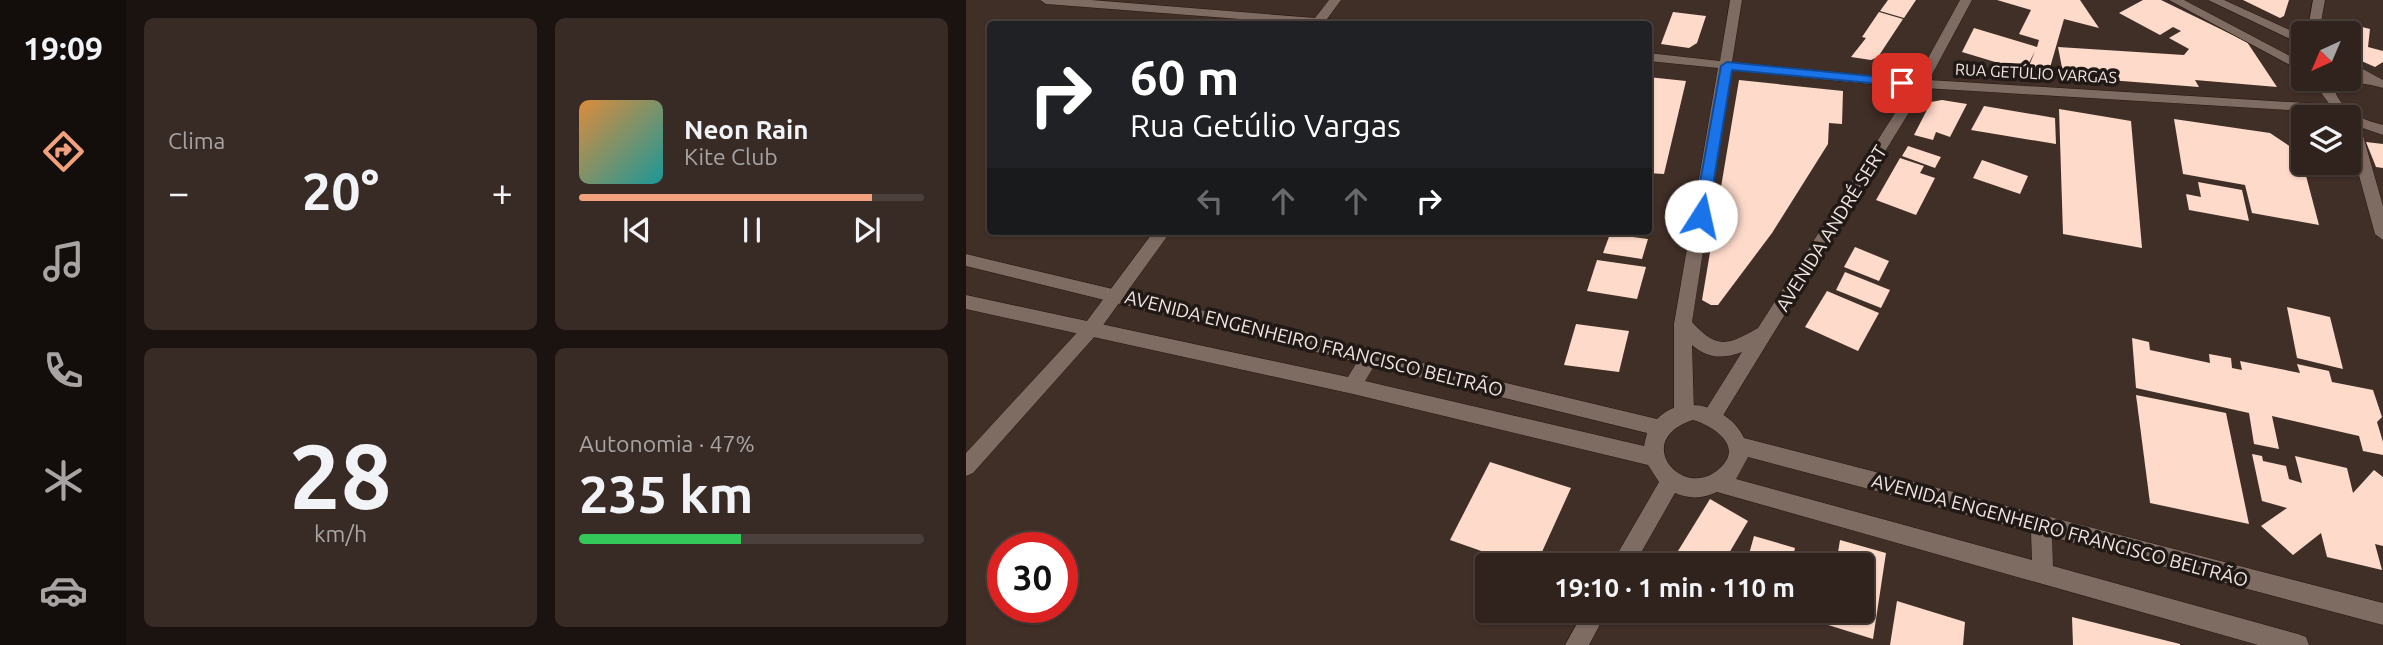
<!DOCTYPE html>
<html lang="pt">
<head>
<meta charset="utf-8">
<style>
  :root { --surface:#30231d; --page:#382b26; --text:#f1f3f6; --muted:#a8a4a4; --line:#4b403b; --accent:#f1a17c }
  body { margin:0; font-family:Ubuntu,sans-serif; background:var(--page); color:var(--text); height:100vh; display:flex; flex-direction:column; font-size:26px; white-space:nowrap }
  * { box-sizing:border-box; margin:0 }
  p { font-size:23px; color:var(--muted) }
  .icon { flex:none; width:38px; height:38px; fill:none; stroke:currentColor; stroke-width:2; stroke-linecap:round; stroke-linejoin:round }
  .map { position:relative; flex:1; overflow:hidden }
  .sheet { display:flex; flex-direction:column; gap:18px; padding:18px; background:#1a1310; width:840px }
  .sheet>* { flex:none }
  .banner { position:absolute; left:21px; top:21px; width:665px; height:214px; border-radius:7px; box-shadow:0 2px 5px #0004,0 0 0 2px var(--line); background:#202124; color:#fff; overflow:hidden }
  .needle { width:46px; rotate:224deg }
  .fabs { position:absolute; left:1325px; top:21px; display:grid; gap:14px }
  .fabs a { display:grid; place-items:center; width:70px; height:70px; border-radius:7px; background:var(--surface); box-shadow:0 2px 5px #0004,0 0 0 2px var(--line); font-size:35px }
  .speed { position:absolute; left:21px; top:532px; display:flex; gap:14px; font-size:35px; font-weight:700; text-align:center }
  .speed>* { display:grid; place-content:center; width:91px; height:91px; border-radius:50%; background:var(--surface); box-shadow:0 2px 5px #0004,0 0 0 2px var(--line); line-height:1 }
  .speed .limit { border:10px solid #d22; background:#fff; color:#111 }
  .pin { position:absolute; display:grid; place-items:center; width:60px; height:60px; color:#fff; margin:-30px; border-radius:14px; box-shadow:0 4px 10px #0006 }
  .me { position:absolute; width:77px; margin:-38px; rotate:10deg; stroke-linejoin:round; filter:drop-shadow(0 0 5px #0008) }
  .turn { display:flex; align-items:center; gap:24px; height:147px; padding:0 28px; font-size:32px }
  .turn .icon { width:91px; height:91px; stroke-width:2.5 }
  .turn b { display:block; font-size:49px; line-height:60px }
  .lanes { display:flex; align-items:center; height:66px; padding:0 28px; background:#0003; justify-content:center; gap:35px; direction:ltr }
  .lanes .off { opacity:.35 }
  .big { font-size:52px; font-weight:700; line-height:1.1 }
  .sheet .widget { flex:1; display:flex; flex-direction:column; justify-content:center; gap:10px; min-width:0; padding:0 24px; border-radius:10px; background:var(--page) }
  .sheet .dial { align-items:center; gap:0 }
  .dial b { font-size:91px; line-height:1 }
  .song { display:flex; align-items:center; gap:21px }
  .cover { width:84px; height:84px; border-radius:10px; background:linear-gradient(135deg,hsl(30 70% 55%),hsl(180 70% 35%)) }
  .played { height:7px; border-radius:4px; background:linear-gradient(90deg,var(--accent) 85%,var(--line) 85%) }
  .keys { display:flex; justify-content:space-around; direction:ltr }
  .heat { display:flex; justify-content:space-between; align-items:center; font-size:38px; direction:ltr }
  .charge { height:10px; border-radius:5px; background:linear-gradient(90deg,#34c759 47%,var(--line) 0) }
  .sheet .tiles { flex:1; display:grid; gap:18px; grid-template-columns:repeat(2,1fr) }
  .trip { position:absolute; left:509px; top:553px; width:399px; height:70px; border-radius:7px; background:var(--surface); box-shadow:0 2px 5px #0004,0 0 0 2px var(--line); font-weight:700; line-height:70px; text-align:center }
  main { display:flex; flex:1; min-height:0 }
  .tabs { display:flex; flex-direction:column; width:126px; justify-content:space-around; align-items:center; background:#130e0c; color:var(--muted) }
  .tabs .icon { width:49px; height:49px }
  .tabs .on { color:var(--accent) }
  .tabs b { font-size:32px; color:var(--text) }
  .map>svg:first-child { display:block }
  .building { fill:#fedaca }
  .lines { fill:none; stroke-linecap:round; stroke-linejoin:round }
  .minor-casing { stroke:#261610; stroke-width:1 }
  .tertiary-casing { stroke:#261610; stroke-width:1 }
  .secondary-casing { stroke:#261610; stroke-width:1 }
  .minor { fill:#7e6b62; fill-rule:evenodd }
  .tertiary { fill:#7e6b62; fill-rule:evenodd }
  .secondary { fill:#7e6b62; fill-rule:evenodd }
  .route { fill:#1a73e8; stroke:#114b97; stroke-width:2 }
  .labels { text-anchor:middle; stroke-width:7; stroke-linejoin:round; paint-order:stroke }
  .far-street-label { font-size:16px; fill:#f1e5e1; stroke:#211915 }
  .street-label { font-size:19px; fill:#f1e5e1; stroke:#211915 }
</style>
</head>
<body>
<main>
<nav class="tabs">
<b>19:09</b>
<svg class="icon on" aria-label="directions" viewBox="0 0 24 24"><path d="M12 3l9 9-9 9-9-9zM9 14v-3h6M13 9l2 2-2 2"/></svg>
<svg class="icon" aria-label="music" viewBox="0 0 24 24"><path d="M9 18V5l10-2v13"/><circle cx="6" cy="18" r="3"/><circle cx="16" cy="16" r="3"/></svg>
<svg class="icon" aria-label="phone" viewBox="0 0 24 24"><path d="M5 4h4l2 5-3 2q2 4 5 5l2-3 5 2v4C11 20 4 13 5 4z"/></svg>
<svg class="icon" aria-label="climate" viewBox="0 0 24 24"><path d="M12 3v18M4 7l16 10M4 17L20 7"/></svg>
<svg class="icon" aria-label="car" viewBox="0 0 24 24"><path d="M5 17H2v-5l4-1 3-4h7l3 4 3 1v5h-3M9 17h6M6 11h13"/><circle cx="7" cy="17" r="2"/><circle cx="17" cy="17" r="2"/></svg>
</nav>
<section class="sheet">
<div class="tiles">
<div class="widget"><p>Clima</p>
<div class="heat"><a>−</a><b class="big">20°</b><a>+</a></div>
</div>
<div class="widget">
<div class="song"><i class="cover"></i><div><b>Neon Rain</b><p>Kite Club</p></div></div>
<div class="played"></div>
<div class="keys"><svg class="icon" aria-label="previous" viewBox="0 0 24 24"><path d="M18 5L8 12l10 7zM5 5v14"/></svg><svg class="icon" aria-label="pause" viewBox="0 0 24 24"><path d="M8 5v14M16 5v14"/></svg><svg class="icon" aria-label="next" viewBox="0 0 24 24"><path d="M6 5l10 7-10 7zM19 5v14"/></svg></div>
</div>
<div class="widget dial"><b>28</b><p>km/h</p></div>
<div class="widget"><p>Autonomia · 47%</p><b class="big">235 km</b><div class="charge"></div></div>
</div>
</section>
<div class="map">
<svg width="1417" height="645" viewBox="0 0 1417 645">
  <rect width="100%" height="100%" fill="#402f27"/>
  <!-- building -->
  <g class="building">
    <path d="M922,0H950L938,18L914,11Z"/>
    <path d="M1031,0H1114L1133,28L1098,19L1083,71L1063,66L1069,51L1059,71L996,52L1008,28L1071,47L1073,40L1053,34L1065,10Z"/>
    <path d="M1177,0H1195L1281,42L1311,87L1229,80L1233,87L1143,80L1142,77L1097,73L1092,47L1218,55L1223,49L1203,38L1215,31L1207,27L1194,35L1153,13Z"/>
    <path d="M1277,0H1323L1318,16L1314,18Z"/>
    <path d="M707,12L740,16L731,43L723,48L695,44Z"/>
    <path d="M913,12L937,19L912,57L905,60L885,57L900,38L896,37Z"/>
    <path d="M1373,21L1404,29L1402,47L1417,51V62L1409,67L1382,55V33H1371Z"/>
    <path d="M682,77L720,81L698,174L682,173Z"/>
    <path d="M773,80L877,91L876,124L863,123L862,144L806,233L752,305H745L736,300Z"/>
    <path d="M976,100L1001,104L984,137L970,132L967,140L948,135L965,102Z"/>
    <path d="M1018,106L1089,118L1090,144L1005,130Z"/>
    <path d="M1093,109L1165,121L1176,248L1097,234Z"/>
    <path d="M1208,119L1304,133L1334,153L1353,225L1286,213L1279,185L1217,174Z"/>
    <path d="M1400,142L1417,144V168L1410,167Z"/>
    <path d="M942,146L975,157L969,168L936,156Z"/>
    <path d="M934,158L958,166L954,173L969,178L950,215L910,200Z"/>
    <path d="M1016,160L1062,176L1054,194L1007,178Z"/>
    <path d="M1232,182L1276,190L1283,221L1223,210L1220,194L1235,197Z"/>
    <path d="M644,234L682,239L676,259L637,253Z"/>
    <path d="M889,247L923,261L913,281L878,267Z"/>
    <path d="M631,260L680,267L671,299L621,291Z"/>
    <path d="M879,272L924,290L915,308L870,290Z"/>
    <path d="M861,291L913,313L892,351L839,327Z"/>
    <path d="M1321,307L1364,317L1377,369L1331,358Z"/>
    <path d="M610,324L663,331L653,372L598,365Z"/>
    <path d="M1166,338L1183,342L1184,350L1244,363L1243,354L1265,358L1266,368L1276,370L1274,361L1334,373L1331,364L1363,371L1366,382L1407,390L1416,417L1411,422L1417,442V455L1397,451L1393,436L1306,416L1313,449L1288,444L1283,413L1170,388Z"/>
    <path d="M1170,395L1260,413L1283,524L1184,503Z"/>
    <path d="M1286,454L1296,456L1297,461L1320,466L1323,479L1336,483L1329,456L1381,468L1387,493L1408,470L1417,477V546L1409,544L1416,570L1361,557L1355,533L1327,555L1295,526L1321,508L1296,501Z"/>
    <path d="M524,462L605,488L570,565H555L484,540Z"/>
    <path d="M744,499L782,521L756,565H737L712,551Z"/>
    <path d="M788,536L829,548L825,565H780Z"/>
    <path d="M874,540L920,553L907,639L859,624L861,611H896V565H870Z"/>
    <path d="M931,601L999,622L997,645H924Z"/>
    <path d="M1106,617L1214,644V645H1107Z"/>
  </g>
  <g class="lines">
    <!-- minor casing -->
    <g class="minor-casing">
      <g id="minor">
        <path d="M74,0H125L349,18L363,0H375L361,19L378,20L384,24H338L80,4Z"/>
        <path d="M764,0H776L766,62L950,80L994,0H1006L963,80L1373,105L1380,109L1373,113L958,88L753,422L746,424L739,422L736,416L776,352C757,359 742,359 726,345L728,413L725,419L718,421L711,419L708,413V324L752,68L682,61V53L754,61ZM765,70L945,88L792,328C762,345 751,350 726,322Z"/>
        <path d="M1347,0H1359L1353,33H1341Z"/>
        <path d="M1385,113L1392,118L1417,206V240L1409,234L1382,135V117H1378Z"/>
        <path d="M188,231H205L130,335L7,473L0,476V453L118,325Z"/>
      </g>
    </g>
    <!-- tertiary casing -->
    <g class="tertiary-casing">
      <g id="tertiary">
        <path d="M0,254L691,419C717,392 764,407 778,438L1417,603V625L1086,537L1087,566L1332,634L1340,637L1343,645H1292L751,492C737,499 723,499 709,493L668,565H645L693,482L682,465L387,394L0,309V295L382,377L391,362L0,266ZM408,366L681,433L678,446L399,381ZM727,420C745,425 776,444 757,465C721,506 662,441 727,420ZM782,457L1065,532L1066,560L770,479Z"/>
        <path d="M618,611H641L623,645H599Z"/>
      </g>
    </g>
    <!-- secondary casing -->
    <g class="secondary-casing">
      <g id="secondary">
        <path d="M1203,0H1218L1337,63V72Z"/>
        <path d="M1242,0H1258L1337,36V45Z"/>
        <path d="M1382,61L1417,80V88C1402,84 1387,81 1372,87L1370,94C1379,113 1398,120 1417,125V135L1382,123V117H1373L1356,94L1361,82L1392,75L1382,70Z"/>
      </g>
    </g>
    <!-- minor -->
    <use href="#minor" class="minor"/>
    <!-- tertiary -->
    <use href="#tertiary" class="tertiary"/>
    <!-- secondary -->
    <use href="#secondary" class="secondary"/>
  </g>
  <!-- route -->
  <path class="route" d="M761,62L936,79L943,83L936,86L766,70L742,216L735,221L728,216L755,66Z"/>
  <g class="labels">
    <!-- far-street labels -->
    <g class="far-street-label">
      <text transform="translate(1070 73) rotate(3)" y="6">RUA GETÚLIO VARGAS</text>
    </g>
    <!-- street labels -->
    <g class="street-label">
      <text transform="translate(865 228) rotate(-58)" y="7">AVENIDA ANDRÉ SERT</text>
      <text transform="translate(348 343) rotate(14)" y="7">AVENIDA ENGENHEIRO FRANCISCO BELTRÃO</text>
      <text transform="translate(1094 530) rotate(15)" y="7">AVENIDA ENGENHEIRO FRANCISCO BELTRÃO</text>
    </g>
  </g>
</svg>
<div class="fabs">
<a><svg class="needle" viewBox="-14 -14 28 28"><path d="M0-13l5 13h-10z" fill="#e53935"/><path d="M0 13l5-13h-10z" fill="#a8a4a4"/></svg></a>
<a><svg class="icon" aria-label="layers" viewBox="0 0 24 24"><path d="M12 4l9 5-9 5-9-5zM3 14l9 5 9-5"/></svg></a>
</div>
<div class="speed"><div class="limit">30</div></div>
<div class="pin" style="left:936px;top:83px;background:#d93025"><svg class="icon" aria-label="arrive" viewBox="0 0 24 24"><path d="M6 21V4h12l-3 4 3 4H6"/></svg></div>
<svg class="me" style="left:735px;top:216px" viewBox="-20 -20 40 40"><circle r="19" fill="#fff"/><path d="M0-13L10 11 0 6-10 11z" fill="#1a73e8"/></svg>
<div class="trip">19:10 · 1 min · 110 m</div>
<div class="banner">
<div class="turn"><svg class="icon" aria-label="right" viewBox="0 0 24 24"><path d="M7 20v-9h11M14 6l5 5-5 5"/></svg><div><b>60 m</b>Rua Getúlio Vargas</div></div>
<div class="lanes"><svg class="icon off" aria-label="left" viewBox="0 0 24 24"><path d="M17 20v-9H6M10 6l-5 5 5 5"/></svg><svg class="icon off" aria-label="ahead" viewBox="0 0 24 24"><path d="M12 20V5M6 11l6-6 6 6"/></svg><svg class="icon off" aria-label="ahead" viewBox="0 0 24 24"><path d="M12 20V5M6 11l6-6 6 6"/></svg><svg class="icon" aria-label="right" viewBox="0 0 24 24"><path d="M7 20v-9h11M14 6l5 5-5 5"/></svg></div>
</div>
</div>
</main>
</body>
</html>
